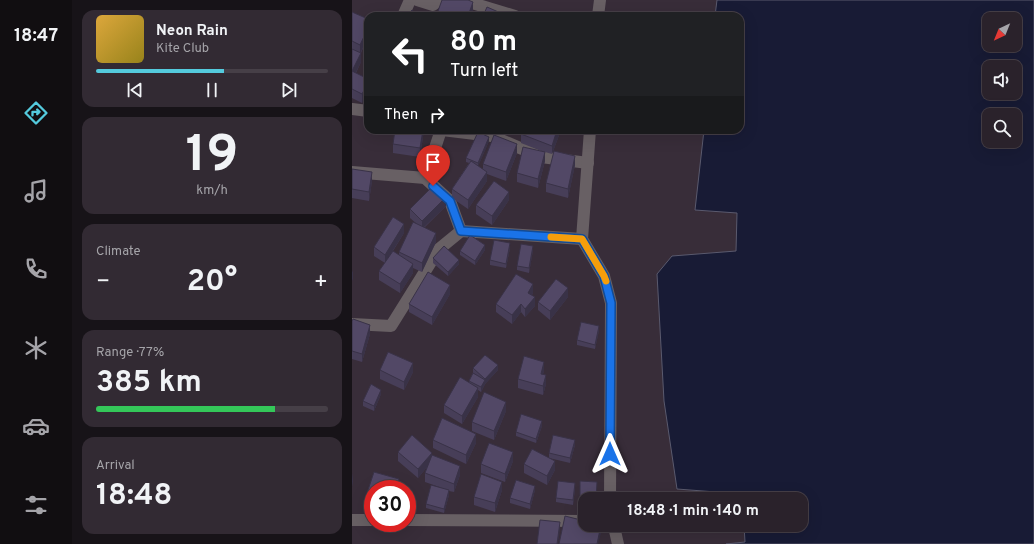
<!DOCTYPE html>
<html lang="en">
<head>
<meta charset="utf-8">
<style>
  :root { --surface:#2a222b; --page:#322a33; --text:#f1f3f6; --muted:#a5a4a9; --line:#463f47; --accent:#54cadd }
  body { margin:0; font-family:Overpass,sans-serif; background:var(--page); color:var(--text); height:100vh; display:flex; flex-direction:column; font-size:15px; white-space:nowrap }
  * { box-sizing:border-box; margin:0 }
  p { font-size:13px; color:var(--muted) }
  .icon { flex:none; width:22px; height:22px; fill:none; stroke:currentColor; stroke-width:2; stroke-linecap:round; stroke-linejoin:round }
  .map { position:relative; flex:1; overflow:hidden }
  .drawer { display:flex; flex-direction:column; gap:10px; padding:10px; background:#171318; width:280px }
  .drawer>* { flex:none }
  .guide { position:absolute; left:12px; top:12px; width:380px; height:122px; border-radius:12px; box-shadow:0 4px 16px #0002,0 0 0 1px var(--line); background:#202124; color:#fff; overflow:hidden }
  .needle { width:26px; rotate:223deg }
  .tools { position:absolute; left:630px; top:12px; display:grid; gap:8px }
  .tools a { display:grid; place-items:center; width:40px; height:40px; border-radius:8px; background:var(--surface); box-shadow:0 4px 16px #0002,0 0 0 1px var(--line); font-size:20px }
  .speed { position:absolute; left:12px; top:480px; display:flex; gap:8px; font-size:20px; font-weight:700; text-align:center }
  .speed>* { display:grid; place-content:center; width:52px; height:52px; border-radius:50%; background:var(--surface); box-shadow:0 4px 16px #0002,0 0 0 1px var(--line); line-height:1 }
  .speed .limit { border:6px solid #d22; background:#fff; color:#111 }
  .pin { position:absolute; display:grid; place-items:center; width:34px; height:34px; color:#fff; margin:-41px -17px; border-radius:50% 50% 50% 0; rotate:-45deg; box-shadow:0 0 4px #0007 }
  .pin .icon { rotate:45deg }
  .me { position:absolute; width:44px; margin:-22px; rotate:0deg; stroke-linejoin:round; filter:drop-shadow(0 0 3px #0008) }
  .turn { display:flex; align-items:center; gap:14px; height:84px; padding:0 20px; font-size:18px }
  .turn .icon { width:52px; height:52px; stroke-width:2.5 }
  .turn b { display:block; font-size:28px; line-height:34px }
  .then { display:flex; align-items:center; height:38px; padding:0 20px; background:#0003; gap:8px; font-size:15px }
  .big { font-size:30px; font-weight:700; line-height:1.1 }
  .drawer .tile { flex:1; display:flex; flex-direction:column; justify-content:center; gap:6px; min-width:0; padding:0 14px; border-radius:12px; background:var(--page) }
  .drawer .dial { align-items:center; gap:0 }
  .dial b { font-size:52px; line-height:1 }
  .song { display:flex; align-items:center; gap:12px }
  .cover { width:48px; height:48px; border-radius:6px; background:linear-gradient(135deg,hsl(40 70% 55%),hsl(50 70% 35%)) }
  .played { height:4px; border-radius:2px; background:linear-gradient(90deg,var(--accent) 55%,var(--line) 55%) }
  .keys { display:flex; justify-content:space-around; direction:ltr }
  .heat { display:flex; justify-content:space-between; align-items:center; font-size:22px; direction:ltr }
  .charge { height:6px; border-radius:3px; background:linear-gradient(90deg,#34c759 77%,var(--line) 0) }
  .trip { position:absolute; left:226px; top:492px; width:230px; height:40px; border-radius:12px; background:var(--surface); box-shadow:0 4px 16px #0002,0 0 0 1px var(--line); font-weight:700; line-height:40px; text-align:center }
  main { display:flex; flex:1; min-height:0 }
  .tabs { display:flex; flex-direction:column; width:72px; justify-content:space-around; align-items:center; background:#110e11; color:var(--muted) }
  .tabs .icon { width:28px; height:28px }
  .tabs .on { color:var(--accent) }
  .tabs b { font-size:18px; color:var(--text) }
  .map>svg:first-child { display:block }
  .water { fill:#181b35; stroke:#5a5a6e; fill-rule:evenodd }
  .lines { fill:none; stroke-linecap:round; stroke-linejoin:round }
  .street { stroke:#686064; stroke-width:12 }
  .wall { fill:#473e58 }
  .shaded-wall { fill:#393247 }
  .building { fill:#524866; stroke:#393247 }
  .route-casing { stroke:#114b97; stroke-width:10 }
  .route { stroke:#1a73e8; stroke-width:7 }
  .slow { stroke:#f59e0b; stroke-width:7 }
</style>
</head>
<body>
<main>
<nav class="tabs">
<b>18:47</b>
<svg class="icon on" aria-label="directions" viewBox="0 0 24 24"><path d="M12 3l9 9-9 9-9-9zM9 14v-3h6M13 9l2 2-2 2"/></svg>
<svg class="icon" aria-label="music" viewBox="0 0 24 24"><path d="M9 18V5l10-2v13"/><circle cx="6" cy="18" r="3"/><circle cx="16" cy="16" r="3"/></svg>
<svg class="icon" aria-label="phone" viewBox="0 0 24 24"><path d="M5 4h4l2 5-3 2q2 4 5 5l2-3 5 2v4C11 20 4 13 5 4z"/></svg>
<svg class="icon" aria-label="climate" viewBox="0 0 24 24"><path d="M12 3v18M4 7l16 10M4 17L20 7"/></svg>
<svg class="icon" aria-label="car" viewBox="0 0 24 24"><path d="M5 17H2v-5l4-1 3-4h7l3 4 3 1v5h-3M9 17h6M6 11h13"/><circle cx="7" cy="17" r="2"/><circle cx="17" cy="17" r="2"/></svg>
<svg class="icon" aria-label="filters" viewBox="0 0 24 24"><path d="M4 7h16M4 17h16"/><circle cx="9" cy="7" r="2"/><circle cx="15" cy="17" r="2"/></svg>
</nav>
<section class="drawer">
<div class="tile">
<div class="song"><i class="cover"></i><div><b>Neon Rain</b><p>Kite Club</p></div></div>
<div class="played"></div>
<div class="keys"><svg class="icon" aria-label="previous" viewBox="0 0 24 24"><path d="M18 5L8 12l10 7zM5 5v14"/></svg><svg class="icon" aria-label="pause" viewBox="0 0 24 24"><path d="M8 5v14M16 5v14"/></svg><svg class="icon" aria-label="next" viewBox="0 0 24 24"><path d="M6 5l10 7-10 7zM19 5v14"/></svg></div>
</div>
<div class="tile dial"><b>19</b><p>km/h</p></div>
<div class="tile"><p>Climate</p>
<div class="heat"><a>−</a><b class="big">20°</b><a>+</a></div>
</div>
<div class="tile"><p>Range · 77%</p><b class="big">385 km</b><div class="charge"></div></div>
<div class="tile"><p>Arrival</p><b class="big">18:48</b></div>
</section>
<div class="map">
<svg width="682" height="544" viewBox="0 0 682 544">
  <rect width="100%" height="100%" fill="#382d39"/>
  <!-- water -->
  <path class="water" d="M365,0H682V544H374L393,542L392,525H449V499H391L390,494L325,489L312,401L305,274L320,256L384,251L385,213L343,210L352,130H388V16H363ZM637,19H663V45H637ZM637,67H663V93H637ZM637,115H663V141H637Z"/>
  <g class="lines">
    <!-- street -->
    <g class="street">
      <path d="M65,0L81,5L87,0"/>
      <path d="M110,0L163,16"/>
      <path d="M51,16L58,0"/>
      <path d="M246,16L248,0"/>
      <path d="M0,109L16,111"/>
      <path d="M89,130L73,178L98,201L109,231"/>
      <path d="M90,130L140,136L189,157L236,163"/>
      <path d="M238,130L230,239L252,276L259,303L258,499"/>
      <path d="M0,172L73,178"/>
      <path d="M0,324L39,326L87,249L109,231L230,239"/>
      <path d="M0,520H21"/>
      <path d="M55,520L233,521"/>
      <path d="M260,525L263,531L266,544"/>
    </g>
  </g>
  <!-- wall -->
  <g class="wall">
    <path d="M86,11H121L119,16H86Z"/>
    <path d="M0,12L16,36L9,53V62L4,73L16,79L10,103L0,98Z"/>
    <path d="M72,130L68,157L41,153V144Z"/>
    <path d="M209,130L200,154L193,152V161L186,188L165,182V173L192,152L169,143V134Z"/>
    <path d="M137,141L126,166L131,170V164L165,153L154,181L135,174V181L116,209L100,198V189L117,163L114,162V158Z"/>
    <path d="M223,165L216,198L194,192V183Z"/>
    <path d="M0,169L20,181L17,201L0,198Z"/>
    <path d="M157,200L140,225L124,214V205Z"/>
    <path d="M94,206L72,228L84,242L70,272L61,268V273L48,293L27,280V271L33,263L22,256V247L52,233L41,251L47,255V252L65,224L58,218V209Z"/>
    <path d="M158,248L154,268L138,265V260Z"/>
    <path d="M133,250L123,265L108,255V251Z"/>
    <path d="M181,250L177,273L165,270V266Z"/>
    <path d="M81,258L107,264L96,276L81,263Z"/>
    <path d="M181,293L180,295L183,306L173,317L169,312L160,324L144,312V304Z"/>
    <path d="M98,294L80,325L57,312V304Z"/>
    <path d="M216,297L198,320L186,310V302Z"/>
    <path d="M0,321L18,334L10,362L0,359Z"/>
    <path d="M247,330L243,349L225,345V340Z"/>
    <path d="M121,368L146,370L133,384L129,392L126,390V397L110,424L92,413V405L117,382V381L123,374L121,373Z"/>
    <path d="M28,370L61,372L52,390L28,379Z"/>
    <path d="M192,371L191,374L194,384L191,395L166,388V379Z"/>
    <path d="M29,394L22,411L11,406V401Z"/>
    <path d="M154,411L142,440L120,431V422Z"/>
    <path d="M190,426L184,443L164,436V432Z"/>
    <path d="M81,440L124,443L114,464L81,448Z"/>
    <path d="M223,445L218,463L197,458V453Z"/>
    <path d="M46,452L80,455L108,475L102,492L97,491V495L92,513L74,508V504L90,488L73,482V473L75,467L66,478L46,461Z"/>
    <path d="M161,461L153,482L129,473V464Z"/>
    <path d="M172,464L203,470L195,485L172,473Z"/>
    <path d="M22,472L47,479V489H21V506L14,504V496Z"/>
    <path d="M228,481L233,499V509H228Z"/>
    <path d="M223,488L221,505L204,502V498Z"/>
    <path d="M150,490L143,512L122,505V497Z"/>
    <path d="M183,490L178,509L158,503V498Z"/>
  </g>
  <!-- shaded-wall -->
  <g class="shaded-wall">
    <path d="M121,2V11L119,16H116Z"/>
    <path d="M16,28V36L8,54V45Z"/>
    <path d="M9,53V62L0,80V71Z"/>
    <path d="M16,83V92L10,103V94Z"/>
    <path d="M71,130H72L68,157V148Z"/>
    <path d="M205,130H209L200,154V146Z"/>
    <path d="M137,137V141L126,167V163Z"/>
    <path d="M165,144V153L154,181V172Z"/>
    <path d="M193,152V161L186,188V179Z"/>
    <path d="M223,156V165L216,198V189Z"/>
    <path d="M20,172V181L17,201V192Z"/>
    <path d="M135,172V181L116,209V200Z"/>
    <path d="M157,192V200L140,225V216Z"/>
    <path d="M94,197V206L70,229V221Z"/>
    <path d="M52,224V233L33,263V255Z"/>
    <path d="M84,233V242L70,272V263Z"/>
    <path d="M158,243V248L154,268V264Z"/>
    <path d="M133,245V250L123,265V261Z"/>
    <path d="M181,246V250L177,273V268Z"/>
    <path d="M107,260V264L96,276V272Z"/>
    <path d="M61,264V273L48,293V284Z"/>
    <path d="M1,271V279L0,281V272Z"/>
    <path d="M181,284V293L176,301V293Z"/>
    <path d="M98,285V294L80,325V317Z"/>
    <path d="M216,288V297L198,320V311Z"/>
    <path d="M183,297V306L173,317V309Z"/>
    <path d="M169,304V312L160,324V315Z"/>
    <path d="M18,325V334L10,362V354Z"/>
    <path d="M247,326V330L243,349V345Z"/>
    <path d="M192,362V371L189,382V374Z"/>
    <path d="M61,363V372L52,390V382Z"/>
    <path d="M146,365V370L133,384L129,392V387L133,379Z"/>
    <path d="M194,375V384L191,395V386Z"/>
    <path d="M126,388V397L110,424V416Z"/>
    <path d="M29,390V394L22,411V406Z"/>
    <path d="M154,402V411L142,440V431Z"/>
    <path d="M190,421V426L184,443V439Z"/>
    <path d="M124,434V443L114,464V455Z"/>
    <path d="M223,440V445L218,463V458Z"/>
    <path d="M161,452V461L153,482V474Z"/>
    <path d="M80,453V461L66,478V469Z"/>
    <path d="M203,461V470L195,485V476Z"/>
    <path d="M108,466V475L102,492V484Z"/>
    <path d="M1,473V482L0,487V479Z"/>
    <path d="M47,479V489H44Z"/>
    <path d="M150,482V490L143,512V503Z"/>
    <path d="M223,483V488L221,505V500Z"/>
    <path d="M183,486V490L178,509V504Z"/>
    <path d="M97,490V495L92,513V509Z"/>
    <path d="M208,522V530L206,544H205Z"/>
    <path d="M249,525V533L246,544H245Z"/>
  </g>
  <!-- building -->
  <g class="building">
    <path d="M90,0H116L121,2L116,16H98L86,11Z"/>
    <path d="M135,7L151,14L150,16H131Z"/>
    <path d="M60,10L67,16H55Z"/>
    <path d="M0,12L16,19V28L8,45L0,41Z"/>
    <path d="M0,49L9,53L0,71L16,79V83L10,94L0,89Z"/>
    <path d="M43,130H71L68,148L41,144Z"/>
    <path d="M170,130H205L200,146L169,134Z"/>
    <path d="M126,132L137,137L126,163L114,158Z"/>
    <path d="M142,135L165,144L154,172L131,164Z"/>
    <path d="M171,147L193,152L186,179L165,173Z"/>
    <path d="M202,151L223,156L216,189L194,183Z"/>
    <path d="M119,161L135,172L116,200L100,189Z"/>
    <path d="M0,169L20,172L17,192L0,189Z"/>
    <path d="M142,181L157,192L140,216L124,205Z"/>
    <path d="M82,185L94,197L70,221L58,209Z"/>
    <path d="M41,217L52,224L33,255L22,247Z"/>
    <path d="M61,222L84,233L70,263L47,252Z"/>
    <path d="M118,235L133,245L123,261L108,251Z"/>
    <path d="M142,240L158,243L154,264L138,260Z"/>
    <path d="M169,244L181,246L177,268L165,266Z"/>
    <path d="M92,246L107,260L96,272L81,258Z"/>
    <path d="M41,251L61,264L48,284L27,271Z"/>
    <path d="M76,272L98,285L80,317L57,304Z"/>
    <path d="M164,274L181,284L176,293L183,297L173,309L169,304L160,315L144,304Z"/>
    <path d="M204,279L216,288L198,311L186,302Z"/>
    <path d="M1,319L18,325L10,354L0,351V321Z"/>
    <path d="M229,322L247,326L243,345L225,340Z"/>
    <path d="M36,352L61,363L52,382L28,370Z"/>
    <path d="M133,355L146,365L133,379L121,368Z"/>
    <path d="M172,356L192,362L189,374L194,375L191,386L166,379Z"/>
    <path d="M121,373L133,380L129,387L117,381Z"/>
    <path d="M108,377L126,388L110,416L92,405Z"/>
    <path d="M19,384L29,390L22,406L11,401Z"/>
    <path d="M132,392L154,402L142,431L120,422Z"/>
    <path d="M169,414L190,421L184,439L164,432Z"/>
    <path d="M90,418L124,434L114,455L81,440Z"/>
    <path d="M60,435L80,453L66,469L46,452Z"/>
    <path d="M201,435L223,440L218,458L197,453Z"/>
    <path d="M137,443L161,452L153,474L129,464Z"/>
    <path d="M180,449L203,461L195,476L172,464Z"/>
    <path d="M80,455L108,466L102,484L73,473Z"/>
    <path d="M22,472L47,479L44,489H21V498L14,496Z"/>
    <path d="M129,474L150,482L143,503L122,497Z"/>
    <path d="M164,480L183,486L178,504L158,498Z"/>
    <path d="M206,481L223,483L221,500L204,498Z"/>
    <path d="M228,481L245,482L244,499H233V504H228Z"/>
    <path d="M79,485L97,490L92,509L74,504Z"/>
    <path d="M213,516L233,521V525H249L245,544H207Z"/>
    <path d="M188,520L208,522L205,544H185Z"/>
  </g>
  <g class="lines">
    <!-- route casing -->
    <g class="route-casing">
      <path id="route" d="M81,186L98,201L109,231L230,239L252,276L259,303L258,454"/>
    </g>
    <!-- route -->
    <use href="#route" class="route"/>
    <!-- slow -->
    <path class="slow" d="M199,237L230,239L252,276L254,281"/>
  </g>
</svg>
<div class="tools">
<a><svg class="needle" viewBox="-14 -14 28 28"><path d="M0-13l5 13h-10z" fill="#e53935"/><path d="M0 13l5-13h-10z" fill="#a5a4a9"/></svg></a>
<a><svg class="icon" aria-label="sound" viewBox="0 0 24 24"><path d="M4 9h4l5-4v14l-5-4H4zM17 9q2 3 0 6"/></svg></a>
<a><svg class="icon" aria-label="search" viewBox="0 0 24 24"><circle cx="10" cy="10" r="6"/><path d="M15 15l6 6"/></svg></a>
</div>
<div class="speed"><div class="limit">30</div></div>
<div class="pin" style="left:81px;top:186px;background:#d93025"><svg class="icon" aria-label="arrive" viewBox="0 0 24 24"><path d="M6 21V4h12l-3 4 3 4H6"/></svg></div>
<svg class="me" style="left:258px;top:454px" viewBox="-20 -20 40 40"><path d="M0-17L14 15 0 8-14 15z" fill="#1a73e8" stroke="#fff" stroke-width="4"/></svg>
<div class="trip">18:48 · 1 min · 140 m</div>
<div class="guide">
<div class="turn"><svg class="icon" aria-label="left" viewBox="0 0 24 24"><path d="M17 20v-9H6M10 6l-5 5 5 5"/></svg><div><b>80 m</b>Turn left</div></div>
<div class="then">Then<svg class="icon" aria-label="right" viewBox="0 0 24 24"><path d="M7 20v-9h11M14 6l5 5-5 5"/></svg></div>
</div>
</div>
</main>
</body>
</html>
